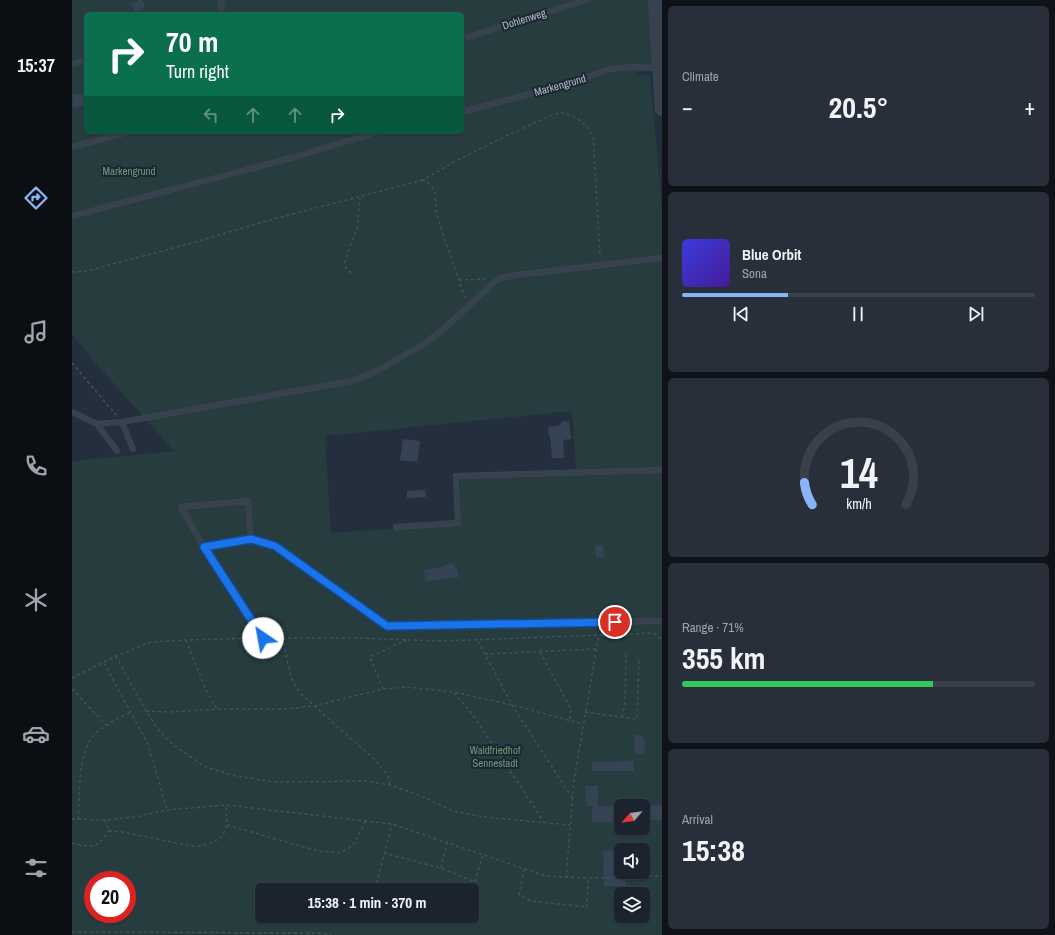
<!DOCTYPE html>
<html lang="en">
<head>
<meta charset="utf-8">
<style>
  :root { --surface:#1b232e; --page:#282f3a; --text:#f1f3f6; --muted:#a0a4aa; --line:#39404a; --accent:#8ab4f8 }
  body { margin:0; font-family:"Archivo Narrow",sans-serif; background:var(--page); color:var(--text); height:100vh; display:flex; flex-direction:column; font-size:15px; white-space:nowrap }
  * { box-sizing:border-box; margin:0 }
  p { font-size:13px; color:var(--muted) }
  .icon { flex:none; width:22px; height:22px; fill:none; stroke:currentColor; stroke-width:2; stroke-linecap:round; stroke-linejoin:round }
  .map { position:relative; flex:1; overflow:hidden }
  .drawer { display:flex; flex-direction:column; gap:6px; padding:6px; background:#0f1319; width:393px }
  .drawer>* { flex:none }
  .top-card { position:absolute; left:12px; top:12px; width:380px; height:122px; border-radius:6px; box-shadow:0 1px 3px #0004,0 0 0 1px var(--line); background:#0b6e4f; color:#fff; overflow:hidden }
  .needle { width:26px; rotate:242deg }
  .tools { position:absolute; left:542px; top:799px; display:grid; gap:8px }
  .tools a { display:grid; place-items:center; width:36px; height:36px; border-radius:6px; background:var(--surface); box-shadow:0 1px 3px #0004,0 0 0 1px var(--line); font-size:20px }
  .speed { position:absolute; left:12px; top:871px; display:flex; gap:8px; font-size:20px; font-weight:700; text-align:center }
  .speed>* { display:grid; place-content:center; width:52px; height:52px; border-radius:50%; background:var(--surface); box-shadow:0 1px 3px #0004,0 0 0 1px var(--line); line-height:1 }
  .speed .limit { border:6px solid #d22; background:#fff; color:#111 }
  .pin { position:absolute; display:grid; place-items:center; width:34px; height:34px; color:#fff; margin:-17px; border:2px solid #fff; border-radius:50%; box-shadow:0 1px 4px #0007 }
  .me { position:absolute; width:44px; margin:-22px; rotate:327deg; stroke-linejoin:round; filter:drop-shadow(0 0 3px #0008) }
  .turn { display:flex; align-items:center; gap:14px; height:84px; padding:0 16px; font-size:18px }
  .turn .icon { width:52px; height:52px; stroke-width:2.5 }
  .turn b { display:block; font-size:28px; line-height:34px }
  .lanes { display:flex; align-items:center; height:38px; padding:0 16px; background:#0003; justify-content:center; gap:20px; direction:ltr }
  .lanes .off { opacity:.35 }
  .big { font-size:30px; font-weight:700; line-height:1.1 }
  .drawer .tile { flex:1; display:flex; flex-direction:column; justify-content:center; gap:6px; min-width:0; padding:0 14px; border-radius:6px; background:var(--page) }
  .drawer .dial { align-items:center; gap:0 }
  .dial svg { height:104px; overflow:visible; fill:none; stroke:var(--line); stroke-width:7; stroke-linecap:round; text-anchor:middle }
  .dial text { fill:var(--text); stroke:none }
  .song { display:flex; align-items:center; gap:12px }
  .cover { width:48px; height:48px; border-radius:6px; background:linear-gradient(135deg,hsl(240 70% 55%),hsl(260 70% 35%)) }
  .played { height:4px; border-radius:2px; background:linear-gradient(90deg,var(--accent) 30%,var(--line) 30%) }
  .keys { display:flex; justify-content:space-around; direction:ltr }
  .heat { display:flex; justify-content:space-between; align-items:center; font-size:22px; direction:ltr }
  .charge { height:6px; border-radius:3px; background:linear-gradient(90deg,#34c759 71%,var(--line) 0) }
  .trip { position:absolute; left:183px; top:883px; width:224px; height:40px; border-radius:6px; background:var(--surface); box-shadow:0 1px 3px #0004,0 0 0 1px var(--line); font-weight:700; line-height:40px; text-align:center }
  main { display:flex; flex:1; min-height:0 }
  .menu { display:flex; flex-direction:column; width:72px; justify-content:space-around; align-items:center; background:#0b0e12; color:var(--muted) }
  .menu .icon { width:28px; height:28px }
  .menu .active { color:var(--accent) }
  .menu b { font-size:18px; color:var(--text) }
  .map>svg:first-child { display:block }
  .green { fill:#263c3f; fill-rule:evenodd }
  .building { fill:#364354 }
  .lines { fill:none; stroke-linecap:round; stroke-linejoin:round }
  .service-casing { stroke:#414a57; stroke-width:6 }
  .tertiary-casing { stroke:#414a57; stroke-width:14 }
  .path { stroke:#3f5557; stroke-width:1.5; stroke-dasharray:3 3; stroke-linecap:butt }
  .service { stroke:#38414e; stroke-width:5.5 }
  .tertiary { stroke:#38414e; stroke-width:13 }
  .route-casing { stroke:#114b97; stroke-width:10 }
  .route { stroke:#1a73e8; stroke-width:7 }
  .labels { text-anchor:middle; stroke-width:4; stroke-linejoin:round; paint-order:stroke }
  .street-label { font-size:11px; fill:#b4bcc9; stroke:#1d2633 }
  .park-label { font-size:11px; fill:#6b9a76; stroke:#1d2633 }
</style>
</head>
<body>
<main>
<nav class="menu">
<b>15:37</b>
<svg class="icon active" aria-label="directions" viewBox="0 0 24 24"><path d="M12 3l9 9-9 9-9-9zM9 14v-3h6M13 9l2 2-2 2"/></svg>
<svg class="icon" aria-label="music" viewBox="0 0 24 24"><path d="M9 18V5l10-2v13"/><circle cx="6" cy="18" r="3"/><circle cx="16" cy="16" r="3"/></svg>
<svg class="icon" aria-label="phone" viewBox="0 0 24 24"><path d="M5 4h4l2 5-3 2q2 4 5 5l2-3 5 2v4C11 20 4 13 5 4z"/></svg>
<svg class="icon" aria-label="climate" viewBox="0 0 24 24"><path d="M12 3v18M4 7l16 10M4 17L20 7"/></svg>
<svg class="icon" aria-label="car" viewBox="0 0 24 24"><path d="M5 17H2v-5l4-1 3-4h7l3 4 3 1v5h-3M9 17h6M6 11h13"/><circle cx="7" cy="17" r="2"/><circle cx="17" cy="17" r="2"/></svg>
<svg class="icon" aria-label="filters" viewBox="0 0 24 24"><path d="M4 7h16M4 17h16"/><circle cx="9" cy="7" r="2"/><circle cx="15" cy="17" r="2"/></svg>
</nav>
<div class="map">
<svg width="590" height="935" viewBox="0 0 590 935">
  <rect width="100%" height="100%" fill="#242f3e"/>
  <!-- green -->
  <path class="green" d="M0,0H577L581,68L561,74L578,75L590,210V467L504,470L500,411L253,436L259,533L389,524L388,478L590,472V935H0V461L102,451L20,359L0,334ZM14,14H390V132H14ZM549,806H571V828H549ZM549,850H571V872H549ZM21,880H55V914H21ZM190,890H400V916H190ZM549,894H571V916H549Z"/>
  <!-- building -->
  <g class="building">
    <path d="M67,0H70L73,6L64,12L59,5Z"/>
    <path d="M11,93L14,105L1,108L0,95Z"/>
    <path d="M497,421L499,439L491,440L492,458H480L478,437H477L476,427L489,425V422Z"/>
    <path d="M331,439L348,441L345,462L328,460Z"/>
    <path d="M353,490L354,497L335,498V491Z"/>
    <path d="M531,545L532,557H524L523,546Z"/>
    <path d="M382,563L383,569H385L387,577L353,582L352,570L374,566L373,564Z"/>
    <path d="M562,735H570V739H573V754H563Z"/>
    <path d="M562,761V771H520V762Z"/>
    <path d="M513,786H526V806H549V822H520V806H514Z"/>
    <rect x="571" y="805" width="19" height="15"/>
    <path d="M531,851H549V872H553L554,886H532Z"/>
  </g>
  <g class="lines">
    <!-- service casing -->
    <g class="service-casing">
      <g id="service">
        <path d="M149,0L150,14"/>
        <path d="M390,39L514,0"/>
        <path d="M0,64L14,60"/>
        <path d="M390,112L495,84L538,69L560,67L588,68"/>
        <path d="M0,147L56,132"/>
        <path d="M0,216L219,158L306,132"/>
        <path d="M0,412L25,424L45,451"/>
        <path d="M50,422L61,449"/>
        <path d="M25,424L50,422L280,381L305,371L352,344L373,328L420,284L428,278L445,275L590,258"/>
        <path d="M324,527L386,523L384,476L590,470"/>
        <path d="M179,539L203,546L315,626L590,621"/>
        <path d="M132,547L179,539L176,501L109,507L132,547L191,638"/>
      </g>
    </g>
    <!-- tertiary casing -->
    <g class="tertiary-casing">
      <path id="tertiary" d="M583,0L590,109"/>
    </g>
    <!-- path -->
    <g class="path">
      <path d="M0,272L15,271L120,243L198,220L351,180"/>
      <path d="M279,273L274,268L273,260L285,228L288,198"/>
      <path d="M387,280L413,279"/>
      <path d="M393,298L370,232L364,210L363,193L359,185L351,180C385,159 421,142 458,125C465,122 481,113 489,113C503,114 514,124 521,135L528,257"/>
      <path d="M0,363L44,415"/>
      <path d="M211,637C215,657 216,678 229,694L302,759L316,775L318,785"/>
      <path d="M198,638H284L370,641L581,633L590,639"/>
      <path d="M114,640L134,690L145,709"/>
      <path d="M406,641L440,705L501,799"/>
      <path d="M468,652L499,709L498,720"/>
      <path d="M413,654L525,649"/>
      <path d="M44,656L74,711L88,732L104,747L134,767L159,775L202,782L294,781L318,785L347,795L381,811L412,817L498,825"/>
      <path d="M32,663L76,744L95,810"/>
      <path d="M0,678L44,656L79,642L114,640L182,638"/>
      <path d="M0,689L34,725"/>
      <path d="M311,689L298,657L334,640"/>
      <path d="M382,693L399,712L472,822"/>
      <path d="M74,711L97,712L145,709H215L242,706L311,689L335,687L382,692L440,705L511,724"/>
      <path d="M513,712L565,719L567,658"/>
      <path d="M550,717L553,703L554,651"/>
      <path d="M0,819L33,820L63,817L95,810L154,805L320,824L474,876L516,878L590,876"/>
      <path d="M6,819C8,794 5,750 24,733C34,724 47,718 59,712"/>
      <path d="M33,820L37,831"/>
      <path d="M155,825L246,851L266,853L276,849L283,842L294,820"/>
      <path d="M37,831L51,832L119,846H130L142,842L151,835L155,825L154,805"/>
      <path d="M0,843C21,848 24,849 37,831"/>
      <path d="M312,853L369,868L403,882L411,855"/>
      <path d="M369,868L375,843"/>
      <path d="M452,869L447,895L460,901L515,907L516,878"/>
      <path d="M494,878L502,780L527,634"/>
      <path d="M303,889L320,824"/>
      <path d="M0,932L250,933L259,935"/>
    </g>
    <!-- service -->
    <use href="#service" class="service"/>
    <!-- tertiary -->
    <use href="#tertiary" class="tertiary"/>
  </g>
  <g class="lines">
    <!-- route casing -->
    <g class="route-casing">
      <path id="route" d="M191,638L132,547L179,539L203,546L315,626L543,622"/>
    </g>
    <!-- route -->
    <use href="#route" class="route"/>
  </g>
  <g class="labels">
    <!-- street labels -->
    <g class="street-label">
      <text transform="translate(452 19) rotate(-18)" y="4">Dohlenweg</text>
      <text transform="translate(488 85) rotate(-16)" y="4">Markengrund</text>
    </g>
    <!-- park labels -->
    <g class="park-label">
      <text x="57" y="175">Markengrund</text>
      <text x="423" y="754">Waldfriedhof<tspan x="423" dy="13">Sennestadt</tspan></text>
    </g>
  </g>
</svg>
<div class="tools">
<a><svg class="needle" viewBox="-14 -14 28 28"><path d="M0-13l5 13h-10z" fill="#e53935"/><path d="M0 13l5-13h-10z" fill="#a0a4aa"/></svg></a>
<a><svg class="icon" aria-label="sound" viewBox="0 0 24 24"><path d="M4 9h4l5-4v14l-5-4H4zM17 9q2 3 0 6"/></svg></a>
<a><svg class="icon" aria-label="layers" viewBox="0 0 24 24"><path d="M12 4l9 5-9 5-9-5zM3 14l9 5 9-5"/></svg></a>
</div>
<div class="speed"><div class="limit">20</div></div>
<div class="pin" style="left:543px;top:622px;background:#d93025"><svg class="icon" aria-label="arrive" viewBox="0 0 24 24"><path d="M6 21V4h12l-3 4 3 4H6"/></svg></div>
<svg class="me" style="left:191px;top:638px" viewBox="-20 -20 40 40"><circle r="19" fill="#fff"/><path d="M0-13L10 11 0 6-10 11z" fill="#1a73e8"/></svg>
<div class="trip">15:38 · 1 min · 370 m</div>
<div class="top-card">
<div class="turn"><svg class="icon" aria-label="right" viewBox="0 0 24 24"><path d="M7 20v-9h11M14 6l5 5-5 5"/></svg><div><b>70 m</b>Turn right</div></div>
<div class="lanes"><svg class="icon off" aria-label="left" viewBox="0 0 24 24"><path d="M17 20v-9H6M10 6l-5 5 5 5"/></svg><svg class="icon off" aria-label="ahead" viewBox="0 0 24 24"><path d="M12 20V5M6 11l6-6 6 6"/></svg><svg class="icon off" aria-label="ahead" viewBox="0 0 24 24"><path d="M12 20V5M6 11l6-6 6 6"/></svg><svg class="icon" aria-label="right" viewBox="0 0 24 24"><path d="M7 20v-9h11M14 6l5 5-5 5"/></svg></div>
</div>
</div>
<section class="drawer">
<div class="tile"><p>Climate</p>
<div class="heat"><a>−</a><b class="big">20.5°</b><a>+</a></div>
</div>
<div class="tile">
<div class="song"><i class="cover"></i><div><b>Blue Orbit</b><p>Sona</p></div></div>
<div class="played"></div>
<div class="keys"><svg class="icon" aria-label="previous" viewBox="0 0 24 24"><path d="M18 5L8 12l10 7zM5 5v14"/></svg><svg class="icon" aria-label="pause" viewBox="0 0 24 24"><path d="M8 5v14M16 5v14"/></svg><svg class="icon" aria-label="next" viewBox="0 0 24 24"><path d="M6 5l10 7-10 7zM19 5v14"/></svg></div>
</div>
<div class="tile dial"><svg viewBox="0 0 100 80">
<path d="M14 69A42 42 0 1 1 86 69"/>
<path d="M14 69A42 42 0 0 1 8 52" stroke="#8ab4f8"/>
<text x="50" y="56" font-size="32" font-weight="700">14</text>
<text x="50" y="72" font-size="11">km/h</text>
</svg></div>
<div class="tile"><p>Range · 71%</p><b class="big">355 km</b><div class="charge"></div></div>
<div class="tile"><p>Arrival</p><b class="big">15:38</b></div>
</section>
</main>
</body>
</html>
